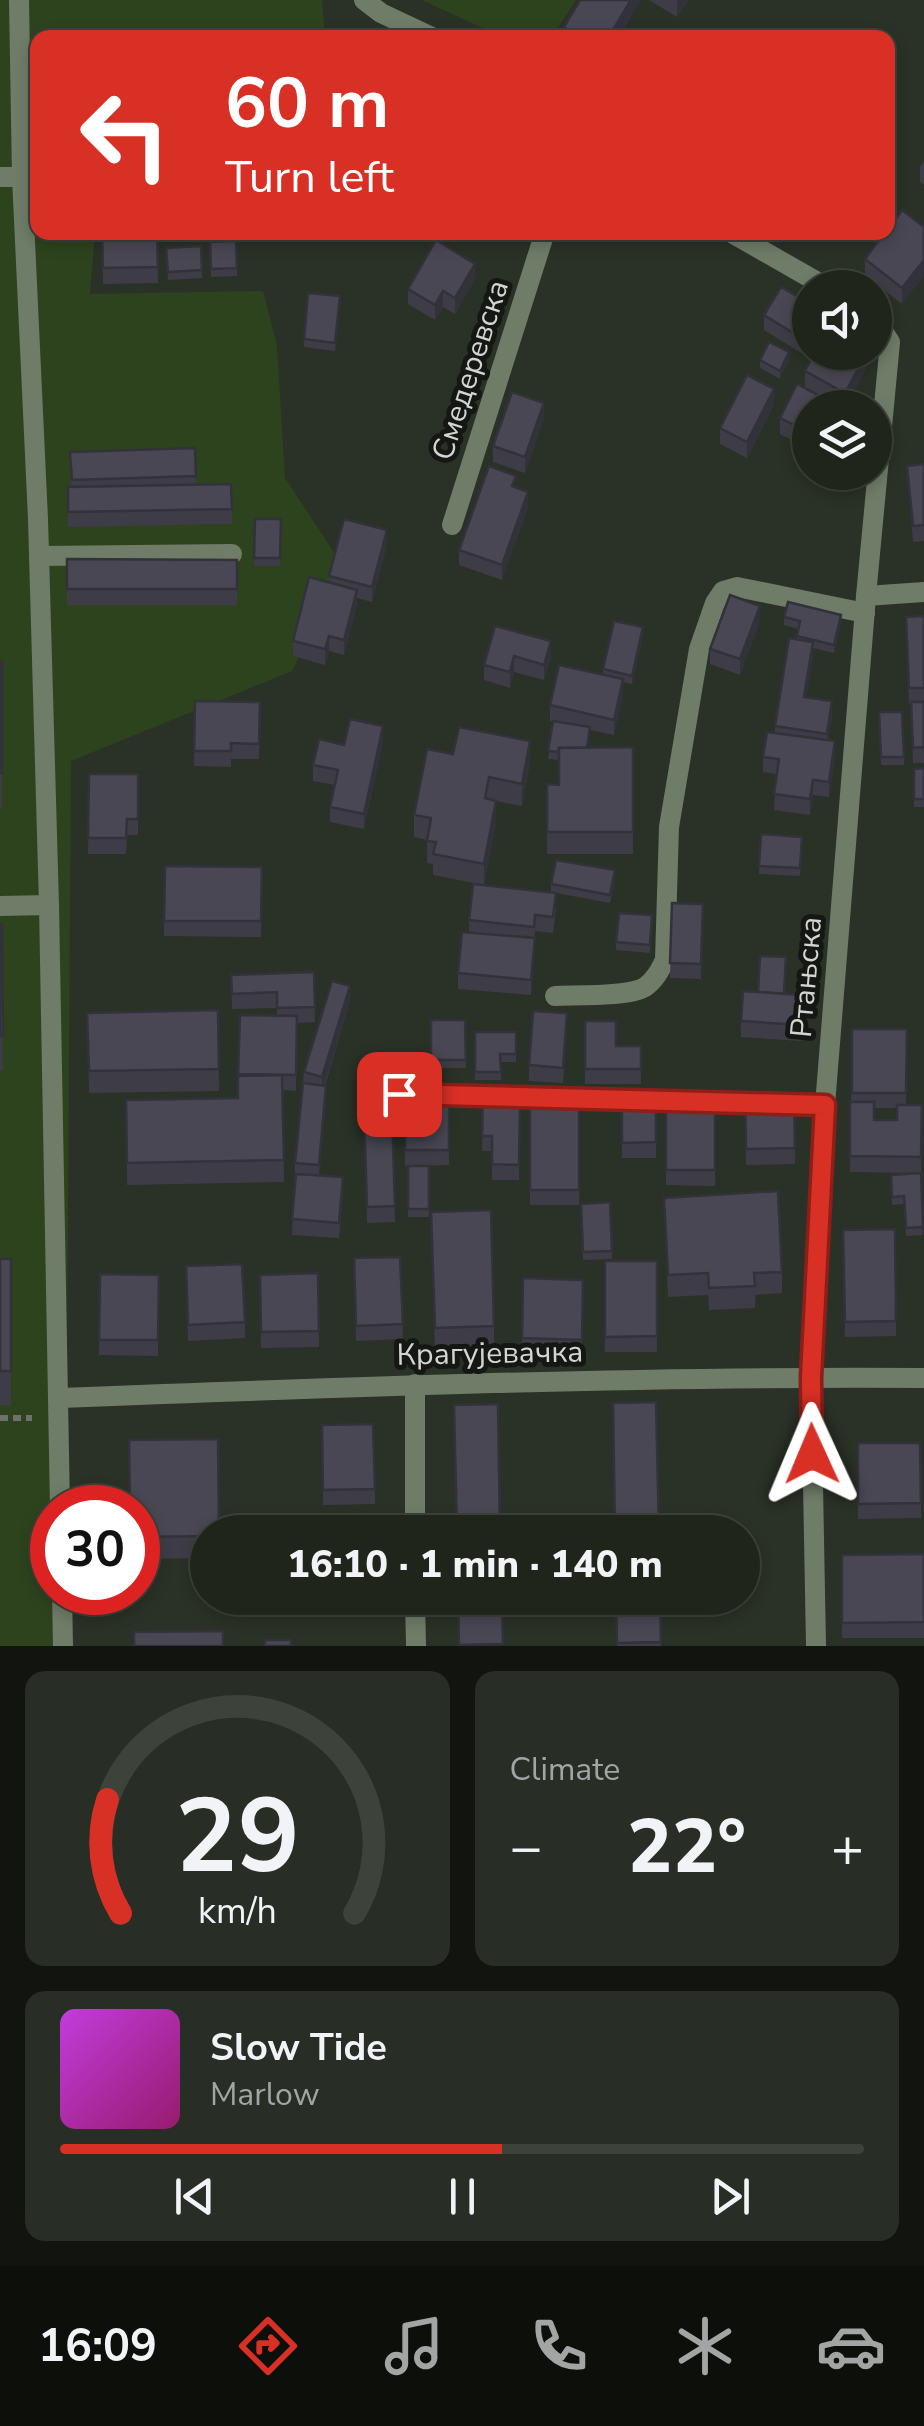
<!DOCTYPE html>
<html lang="en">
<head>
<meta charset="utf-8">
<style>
  :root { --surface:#20251c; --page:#282d25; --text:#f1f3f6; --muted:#a2a5a3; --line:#3d423b; --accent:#d93025 }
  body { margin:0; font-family:"Nunito Sans",sans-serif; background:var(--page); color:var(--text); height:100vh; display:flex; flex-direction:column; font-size:38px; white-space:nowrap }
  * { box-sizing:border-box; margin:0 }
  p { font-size:32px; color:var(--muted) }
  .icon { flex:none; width:55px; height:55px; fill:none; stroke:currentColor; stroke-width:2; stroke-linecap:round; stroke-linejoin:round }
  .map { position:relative; height:1646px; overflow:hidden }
  .side { display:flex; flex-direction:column; gap:25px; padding:25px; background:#12140f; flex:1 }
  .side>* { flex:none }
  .banner { position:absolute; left:30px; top:30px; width:865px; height:210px; border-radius:20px; box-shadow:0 5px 15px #0003,0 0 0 2px var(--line); background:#d93025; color:#fff; overflow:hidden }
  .fabs { position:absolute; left:792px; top:270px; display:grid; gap:20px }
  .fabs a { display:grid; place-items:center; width:100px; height:100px; border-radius:50%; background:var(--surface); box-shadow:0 5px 15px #0003,0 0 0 2px var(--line); font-size:50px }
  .speed { position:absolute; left:30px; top:1485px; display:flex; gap:20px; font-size:50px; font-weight:700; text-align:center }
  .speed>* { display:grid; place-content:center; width:130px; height:130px; border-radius:50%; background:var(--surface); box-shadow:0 5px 15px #0003,0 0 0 2px var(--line); line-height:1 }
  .speed .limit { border:15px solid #d22; background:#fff; color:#111 }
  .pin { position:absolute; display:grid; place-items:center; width:85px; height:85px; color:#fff; margin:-42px; border-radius:20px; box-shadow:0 5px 15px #0006 }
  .me { position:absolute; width:110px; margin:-55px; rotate:359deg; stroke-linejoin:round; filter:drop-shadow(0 0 8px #0008) }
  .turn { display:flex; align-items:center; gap:35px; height:210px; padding:0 30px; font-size:45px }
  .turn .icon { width:130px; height:130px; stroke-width:2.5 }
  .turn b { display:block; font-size:70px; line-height:85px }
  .big { font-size:75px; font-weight:800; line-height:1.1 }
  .side .widget { flex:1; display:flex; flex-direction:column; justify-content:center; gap:15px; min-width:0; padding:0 35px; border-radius:20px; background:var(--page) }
  .side .dial { align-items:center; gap:0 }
  .dial svg { height:260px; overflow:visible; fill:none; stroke:var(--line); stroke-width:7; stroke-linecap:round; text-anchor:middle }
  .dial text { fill:var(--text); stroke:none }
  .song { display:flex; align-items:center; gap:30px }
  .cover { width:120px; height:120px; border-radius:15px; background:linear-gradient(135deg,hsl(290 70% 55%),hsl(320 70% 35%)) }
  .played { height:10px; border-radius:5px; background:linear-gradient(90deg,var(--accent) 55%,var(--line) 55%) }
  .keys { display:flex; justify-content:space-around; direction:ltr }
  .heat { display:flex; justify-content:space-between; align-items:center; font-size:55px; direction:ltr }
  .side .tiles { flex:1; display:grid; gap:25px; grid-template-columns:1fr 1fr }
  .widget:last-child { grid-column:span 2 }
  .trip { position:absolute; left:190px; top:1515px; width:570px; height:100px; border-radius:50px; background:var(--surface); box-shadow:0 5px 15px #0003,0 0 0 2px var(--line); font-weight:800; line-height:100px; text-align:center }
  .menu { display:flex; height:160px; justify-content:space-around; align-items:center; background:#0d0f0b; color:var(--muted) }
  .menu .icon { width:70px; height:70px }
  .menu .active { color:var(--accent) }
  .menu b { font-size:45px; color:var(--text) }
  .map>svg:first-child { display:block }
  .green { fill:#2d431e }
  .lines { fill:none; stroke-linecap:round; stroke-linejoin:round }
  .path { stroke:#6e736a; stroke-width:6; stroke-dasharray:8 5; stroke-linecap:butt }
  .lane { stroke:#6f7c68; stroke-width:20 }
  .street { stroke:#6f7c68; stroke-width:20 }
  .wall { fill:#3e3d47; fill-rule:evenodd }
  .shaded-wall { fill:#32323a }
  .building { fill:#484753; stroke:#32323a; stroke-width:2.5 }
  .route-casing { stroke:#8d1f18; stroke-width:25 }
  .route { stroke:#d93025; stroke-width:18 }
  .labels { text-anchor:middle; stroke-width:10; stroke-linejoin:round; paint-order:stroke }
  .street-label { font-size:30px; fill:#d2d6d0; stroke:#141713 }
</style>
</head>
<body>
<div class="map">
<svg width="924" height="1646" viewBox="0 0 924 1646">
  <rect width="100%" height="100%" fill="#2a3126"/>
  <!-- green -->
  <g class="green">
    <path d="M0,0H322L325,37L38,38V232L95,233L90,294L263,291L277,346L285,478L343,566L292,671L71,761L66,1507L52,1508V1592L65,1646H0Z"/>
    <path d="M422,0H576L552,37H502Z"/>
  </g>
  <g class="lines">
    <!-- path -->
    <path class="path" d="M0,1418H32"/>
    <!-- lane -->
    <g class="lane">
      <path d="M39,556L232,554"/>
      <path d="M0,906L49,905"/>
    </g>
    <!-- street -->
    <g class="street">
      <path d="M19,0L22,177L38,519L49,905L60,1508"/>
      <path d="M364,0L381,13L434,38"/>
      <path d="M0,177H22"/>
      <path d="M730,232L828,288"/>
      <path d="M452,525L545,232"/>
      <path d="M866,596L924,592"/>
      <path d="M555,996C576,995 629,997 645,987C655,980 660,970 665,960L669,827L699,649L715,603L723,591L737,587L865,613"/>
      <path d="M399,1094L825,1105"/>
      <path d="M415,1384V1532"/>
      <path d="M58,1398C347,1387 635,1376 924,1378"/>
      <path d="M62,1592L63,1646"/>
      <path d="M415,1598L416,1646"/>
      <path d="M816,1646L811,1377L825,1105L866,596L890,342L875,319"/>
    </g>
  </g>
  <!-- wall -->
  <g class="wall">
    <path d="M580,0H641L618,38H564V27Z"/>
    <path d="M649,0H688L677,17Z"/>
    <path d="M924,162V185L920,182V166Z"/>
    <path d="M924,227L902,304L865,275V259Z"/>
    <path d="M102,232H157L158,283L103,284Z"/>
    <path d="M210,242L237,268V276L211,277Z"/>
    <path d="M201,246L202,278L168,280L166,248Z"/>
    <path d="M475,279L455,314L443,307L435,320L408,304V289Z"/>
    <path d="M340,304L335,351L304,347V339Z"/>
    <path d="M810,304L808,357L764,330V315Z"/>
    <path d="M815,352H875L845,408L805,387V371Z"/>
    <path d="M760,360H789L780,379L760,368Z"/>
    <path d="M774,404L747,458L720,444V428Z"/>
    <path d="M810,408V449L780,434V418Z"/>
    <path d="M544,418L525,473L493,462V446Z"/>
    <path d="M195,448L196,485L231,484L232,524L68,527V487H71L70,452Z"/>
    <path d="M924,464V541L913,542L907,466Z"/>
    <path d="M516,488L528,508L502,580L459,565V550Z"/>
    <path d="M255,519H281L280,566H254Z"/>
    <path d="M387,545L372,602L357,598V605L344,655L329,651L325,665L293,656V641L329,582V576Z"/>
    <path d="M67,559L237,560V605H67Z"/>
    <path d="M924,616V763H913L911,704H909L906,617Z"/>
    <path d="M784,617L841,623L834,653L813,648V657L806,697L832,717L828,740L835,757L829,797L813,795L810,815L774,810L776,774L763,772V757L775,733V726L799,629L784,625Z"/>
    <path d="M760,621L740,675L710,664V649Z"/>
    <path d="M495,626L551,657L544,680L514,672L510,688L484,680V665Z"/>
    <path d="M643,635L632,684L623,682V695L614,735L590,730L588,748L633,747V854H547V784L559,785V760L548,759L553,721H550V705L603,675V669Z"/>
    <rect x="0" y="661" width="2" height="147"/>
    <path d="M195,701L260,702L259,759H231V767L194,766Z"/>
    <path d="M879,712L904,757V765H881Z"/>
    <path d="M383,742L364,829L330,822V807L335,785L313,781V765Z"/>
    <path d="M453,754L530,762L522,806L496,801V822L484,885L556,909L553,933L535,931L531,995L458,989V973L469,932V920L479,884L433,875V864L427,863V840L414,837V815Z"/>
    <path d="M924,768V807H914V769Z"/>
    <path d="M89,774H138V835H127L126,854H88Z"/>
    <path d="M761,834L802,837L800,876L759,874Z"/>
    <path d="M262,867L261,937L164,936V921Z"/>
    <path d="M615,878L610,903L551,892V884Z"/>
    <path d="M672,903L703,904L701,979L670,978Z"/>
    <path d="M652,915L650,953L616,950V942Z"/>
    <path d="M0,924H2L3,1070L0,1071Z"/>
    <path d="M314,972L315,1022L297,1023L296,1091L283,1090L284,1182L127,1185L126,1100L238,1098V1074L277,1016V1008L232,1009L231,975Z"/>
    <path d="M785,994L803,1011L801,1041L741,1037V1021Z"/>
    <path d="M350,1001L325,1086L326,1101L319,1175L343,1192L339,1238L292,1235L295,1163L304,1072Z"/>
    <path d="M218,1010L219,1091L89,1093L87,1013Z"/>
    <path d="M431,1020H465L466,1068H431Z"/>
    <path d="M585,1021L616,1046H641V1084H585Z"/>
    <path d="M567,1028L563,1083L529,1081V1065Z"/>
    <path d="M852,1029H907L906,1105H922L921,1173L850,1172ZM874,1108H897V1120H874Z"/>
    <path d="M475,1032H516V1062H501V1080H475Z"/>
    <path d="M449,1091V1165L409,1166H429V1217H408V1166H405V1092Z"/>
    <path d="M483,1093H520L519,1180H492V1151H482Z"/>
    <rect x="530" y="1094" width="49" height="111"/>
    <path d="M666,1094H715V1186L666,1185Z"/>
    <rect x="622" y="1096" width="34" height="62"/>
    <path d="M794,1097L795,1164L746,1165L745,1098Z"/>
    <path d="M392,1112L395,1222L367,1223L364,1114Z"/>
    <path d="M921,1173L923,1235L906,1236L904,1204L892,1205L891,1175Z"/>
    <path d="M664,1198L782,1272V1293L755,1295V1308L709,1310L708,1295L668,1297Z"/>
    <path d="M581,1204L612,1251V1259L583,1260Z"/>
    <path d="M895,1229L896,1336L845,1337L843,1230Z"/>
    <path d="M431,1234L494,1326V1348L435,1350Z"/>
    <path d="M400,1257L403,1339L356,1341L354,1258Z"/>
    <rect x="0" y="1259" width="11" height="146"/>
    <rect x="605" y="1261" width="52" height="91"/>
    <path d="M186,1266L245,1322V1338L188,1341Z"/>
    <path d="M318,1273L319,1347L261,1348L260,1275Z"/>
    <path d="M100,1274L159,1275L158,1356L99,1355Z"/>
    <path d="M523,1278L583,1280L582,1355L522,1354Z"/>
    <path d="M322,1425L375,1489V1504L323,1505Z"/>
    <path d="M858,1443L921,1503V1518L858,1519Z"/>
    <path d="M138,1508L208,1532V1558L138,1559Z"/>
    <path d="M924,1554V1638H842V1555Z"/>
    <path d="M316,1598H381V1610L316,1611Z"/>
    <path d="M616,1598H660L661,1646H617Z"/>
  </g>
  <!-- shaded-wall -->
  <g class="shaded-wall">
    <path d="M631,0H641L618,38H608Z"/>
    <path d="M678,0H688L677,17V2Z"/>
    <path d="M897,130V146L888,161V146Z"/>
    <path d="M924,260V276L902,304V288Z"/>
    <path d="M475,264V279L455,314V298Z"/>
    <path d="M443,291V307L435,320V305Z"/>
    <path d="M879,330V346L875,352V337Z"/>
    <path d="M789,352V360L780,379V371Z"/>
    <path d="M867,352H875L845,408V393Z"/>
    <path d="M774,389V404L747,458V442Z"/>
    <path d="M544,403V418L525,473V457Z"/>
    <path d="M528,492V508L502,580V565Z"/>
    <path d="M387,530V545L372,602V587Z"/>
    <path d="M357,590V605L344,655V640Z"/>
    <path d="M760,606V621L740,675V659Z"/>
    <path d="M841,615V623L834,653V645Z"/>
    <path d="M643,627V635L632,684V676Z"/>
    <path d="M329,636V651L325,665V649Z"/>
    <path d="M551,641V657L544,680V665Z"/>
    <path d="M813,642V657L804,712V697Z"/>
    <path d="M514,656V672L510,688V672Z"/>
    <path d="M623,679V695L614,735V720Z"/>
    <path d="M832,701V717L827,749V734Z"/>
    <path d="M383,726V742L364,829V814Z"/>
    <path d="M530,741V762L522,806V784Z"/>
    <path d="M835,741V757L829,797V782Z"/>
    <path d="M813,780V795L810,815V799Z"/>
    <path d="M496,801V822L484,885V864Z"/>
    <path d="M535,938V954L531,995V980Z"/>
    <path d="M350,986V1001L322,1093V1077Z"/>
    <path d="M326,1086V1101L319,1181V1165Z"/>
  </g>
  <!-- building -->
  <g class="building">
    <path d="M580,0H631L608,38H581L564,27Z"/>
    <path d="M888,124L897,130L888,146Z"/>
    <path d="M902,210L924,227V260L902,288L865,259L885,232H888V230Z"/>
    <path d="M102,232H157L158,267L103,268Z"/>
    <path d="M436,240L475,264L455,298L443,291L435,305L408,289Z"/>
    <path d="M236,241L237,268L211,269L210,242Z"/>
    <path d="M201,246L202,270L168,272L166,248Z"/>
    <path d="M781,287L810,304V339L808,342L764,315Z"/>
    <path d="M308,293L340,296L335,343L304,339Z"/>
    <path d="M769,342L789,352L780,371L760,360Z"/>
    <path d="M815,352H867L845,393L805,371Z"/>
    <path d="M747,375L774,389L747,442L720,428Z"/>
    <path d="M797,384L842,408H810V433L780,418Z"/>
    <path d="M512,392L544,403L525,457L493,446Z"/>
    <path d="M195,448L196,476L72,480L70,452Z"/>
    <path d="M924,464V525L913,526L907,466Z"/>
    <path d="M489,466L516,476L512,486L528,492L502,565L459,550Z"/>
    <path d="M231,484L232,509L68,512V487Z"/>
    <path d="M255,519H281L280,558H254Z"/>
    <path d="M344,519L387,530L372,587L329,576Z"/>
    <path d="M67,559L237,560V589H67Z"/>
    <path d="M309,577L357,590L344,640L329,636L325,649L293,641Z"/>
    <path d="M730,595L760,606L740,659L710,649Z"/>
    <path d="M788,602L841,615L834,645L797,636L800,621L784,617Z"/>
    <path d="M924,616V688H909L906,617Z"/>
    <path d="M614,621L643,627L632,676L603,669Z"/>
    <path d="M495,626L551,641L544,665L514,656L510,672L484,665Z"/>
    <path d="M789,638L813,642L804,697L832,701L827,734L775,726Z"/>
    <rect x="0" y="661" width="2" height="112"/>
    <path d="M559,665L623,679L614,720L550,705Z"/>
    <path d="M195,701L260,702L259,744L231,743V751H194Z"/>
    <path d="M911,702H924V747L913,748Z"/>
    <path d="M879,712H902L904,757H881Z"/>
    <path d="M350,719L383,726L364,814L330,807L338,770L313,765L319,739L344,745Z"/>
    <path d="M553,721L590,727L587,748H559V752L548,751Z"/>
    <path d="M459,727L530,741L522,784L489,777L485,798L496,801L484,864L433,854L436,842L427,841L431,818L414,815L427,749L453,754Z"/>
    <path d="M767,732L835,741L829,782L813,780L810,799L774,794L779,759L763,757Z"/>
    <path d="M633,747V832H547V784L559,785V748Z"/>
    <path d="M924,768V799H914V769Z"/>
    <path d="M89,774H138V819H127L126,838H88Z"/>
    <path d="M761,834L802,837L800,868L759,866Z"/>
    <path d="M556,860L615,870L610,895L551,884Z"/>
    <path d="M165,866L262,867L261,921H164Z"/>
    <path d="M473,884L556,893L553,917L535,915L534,927L469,920Z"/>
    <path d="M672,903L703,904L701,964L670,963Z"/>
    <path d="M619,913L652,915L650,945L616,942Z"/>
    <path d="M0,924H2L3,1036H0Z"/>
    <path d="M462,932L535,938L531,980L458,973Z"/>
    <path d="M760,956L786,957L784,994L758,992Z"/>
    <path d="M314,972L315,1007L277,1008V992L232,994L231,975Z"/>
    <path d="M332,981L350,986L322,1077L304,1072Z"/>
    <path d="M743,991L803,995L801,1025L741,1021Z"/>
    <path d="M218,1010L219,1069L89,1071L87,1013Z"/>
    <path d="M533,1011L567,1013L563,1068L529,1065Z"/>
    <path d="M240,1015L297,1016L296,1075L238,1074Z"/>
    <path d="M431,1020H465L466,1060H431Z"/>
    <path d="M585,1021H616V1046H641V1069H585Z"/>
    <path d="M852,1029H907L906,1093H852Z"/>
    <path d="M475,1032H516V1054H500L501,1072H475Z"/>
    <path d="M282,1075L284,1160L127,1163L126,1100L238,1098V1076Z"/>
    <path d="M303,1083L326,1086L319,1165L295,1163Z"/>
    <path d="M449,1091V1150H405V1092Z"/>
    <path d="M483,1093H520L519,1165L492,1164V1136H482Z"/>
    <rect x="530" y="1094" width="49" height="96"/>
    <rect x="666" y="1094" width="49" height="76"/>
    <path d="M622,1096H656V1142L622,1143Z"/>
    <path d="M794,1097L795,1148L746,1149L745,1098Z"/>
    <path d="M850,1102H874V1120H897V1105H922L921,1157L850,1156Z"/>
    <path d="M392,1112L395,1206L367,1207L364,1114Z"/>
    <rect x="408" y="1166" width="21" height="43"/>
    <path d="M921,1173L923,1227L906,1228L904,1196L892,1197L891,1175Z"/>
    <path d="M296,1174L343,1177L339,1223L292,1219Z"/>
    <path d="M778,1191L782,1272L754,1273L755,1286L709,1288L708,1273L668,1275L664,1198Z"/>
    <path d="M610,1202L612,1251L583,1252L581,1204Z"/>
    <path d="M491,1210L494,1326L435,1328L431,1212Z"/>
    <path d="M895,1229L896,1321L845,1322L843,1230Z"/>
    <path d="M400,1257L403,1324L356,1326L354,1258Z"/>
    <rect x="0" y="1259" width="11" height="112"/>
    <path d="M605,1261H657V1336L605,1337Z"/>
    <path d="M242,1264L245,1322L188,1325L186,1266Z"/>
    <path d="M318,1273L319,1331L261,1332L260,1275Z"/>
    <path d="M100,1274L159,1275L158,1340H99Z"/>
    <path d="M523,1278L583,1280L582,1340L522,1338Z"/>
    <path d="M656,1402L659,1532H615L613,1403Z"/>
    <path d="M498,1404L500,1532H457L454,1405Z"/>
    <path d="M373,1424L375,1489L323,1490L322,1425Z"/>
    <path d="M218,1439L219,1532H208V1536L138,1537V1508H130L129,1440Z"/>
    <path d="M858,1443H920L921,1503L858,1504Z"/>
    <path d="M924,1554V1622L842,1623V1555Z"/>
    <path d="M458,1598H502L503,1644L459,1645Z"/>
    <path d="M616,1598H660L661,1642L617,1643Z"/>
    <path d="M223,1631V1646H134V1632Z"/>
    <rect x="265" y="1640" width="26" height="6"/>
  </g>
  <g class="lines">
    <!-- route casing -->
    <g class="route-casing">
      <path id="route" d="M399,1094L825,1105L811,1377L812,1454"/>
    </g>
    <!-- route -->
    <use href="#route" class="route"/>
  </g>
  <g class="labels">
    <!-- street labels -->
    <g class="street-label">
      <text transform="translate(470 370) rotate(-72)" y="10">Смедеревска</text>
      <text transform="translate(806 977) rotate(-85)" y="10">Ртањска</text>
      <text transform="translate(490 1353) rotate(-1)" y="10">Крагујевачка</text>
    </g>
  </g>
</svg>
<div class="fabs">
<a><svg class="icon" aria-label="sound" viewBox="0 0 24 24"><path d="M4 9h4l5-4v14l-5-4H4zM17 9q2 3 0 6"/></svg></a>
<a><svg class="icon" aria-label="layers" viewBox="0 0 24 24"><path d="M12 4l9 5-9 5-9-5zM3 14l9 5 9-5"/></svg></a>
</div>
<div class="speed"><div class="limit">30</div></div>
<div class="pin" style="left:399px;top:1094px;background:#d93025"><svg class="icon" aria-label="arrive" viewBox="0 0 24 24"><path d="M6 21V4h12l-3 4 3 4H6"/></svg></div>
<svg class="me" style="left:812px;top:1454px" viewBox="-20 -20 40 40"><path d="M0-17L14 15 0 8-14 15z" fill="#d93025" stroke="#fff" stroke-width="4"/></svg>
<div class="trip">16:10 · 1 min · 140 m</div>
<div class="banner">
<div class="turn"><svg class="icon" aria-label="left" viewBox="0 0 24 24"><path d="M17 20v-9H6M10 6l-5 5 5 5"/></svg><div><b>60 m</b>Turn left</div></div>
</div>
</div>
<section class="side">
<div class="tiles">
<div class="widget dial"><svg viewBox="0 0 100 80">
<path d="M14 69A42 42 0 1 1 86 69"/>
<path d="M14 69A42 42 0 0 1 10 34" stroke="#d93025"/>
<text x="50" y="56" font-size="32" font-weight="700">29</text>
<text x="50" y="72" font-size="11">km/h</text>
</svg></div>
<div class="widget"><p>Climate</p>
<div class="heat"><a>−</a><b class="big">22°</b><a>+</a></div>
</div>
<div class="widget">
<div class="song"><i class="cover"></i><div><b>Slow Tide</b><p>Marlow</p></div></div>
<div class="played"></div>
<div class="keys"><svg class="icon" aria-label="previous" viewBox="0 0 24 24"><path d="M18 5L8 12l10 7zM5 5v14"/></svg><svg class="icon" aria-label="pause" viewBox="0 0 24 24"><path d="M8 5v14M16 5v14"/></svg><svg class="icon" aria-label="next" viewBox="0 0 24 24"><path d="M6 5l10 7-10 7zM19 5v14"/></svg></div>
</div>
</div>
</section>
<nav class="menu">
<b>16:09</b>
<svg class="icon active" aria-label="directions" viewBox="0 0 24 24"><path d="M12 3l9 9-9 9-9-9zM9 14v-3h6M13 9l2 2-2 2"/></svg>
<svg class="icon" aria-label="music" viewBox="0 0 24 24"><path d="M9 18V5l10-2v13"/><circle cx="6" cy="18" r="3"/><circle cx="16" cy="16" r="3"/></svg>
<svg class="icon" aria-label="phone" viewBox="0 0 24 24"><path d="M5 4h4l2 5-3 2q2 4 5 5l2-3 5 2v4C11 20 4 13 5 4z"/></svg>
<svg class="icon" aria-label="climate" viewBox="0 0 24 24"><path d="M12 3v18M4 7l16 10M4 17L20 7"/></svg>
<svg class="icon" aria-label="car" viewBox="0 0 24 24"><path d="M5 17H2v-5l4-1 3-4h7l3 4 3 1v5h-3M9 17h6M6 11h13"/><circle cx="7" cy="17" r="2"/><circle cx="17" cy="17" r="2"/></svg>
</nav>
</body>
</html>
